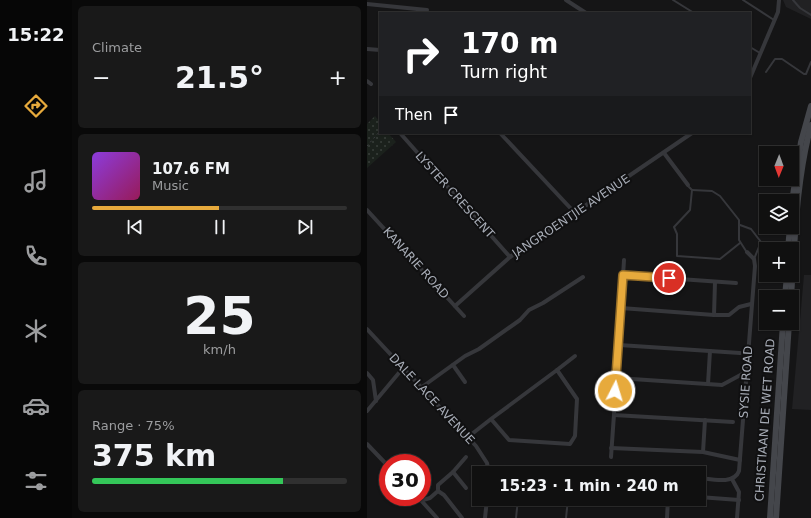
<!DOCTYPE html>
<html lang="en">
<head>
<meta charset="utf-8">
<style>
  :root { --surface:#101010; --page:#191919; --text:#f1f3f6; --muted:#9c9d9f; --line:#303030; --accent:#e7aa3c }
  body { margin:0; font-family:"DejaVu Sans",sans-serif; background:var(--page); color:var(--text); height:100vh; display:flex; flex-direction:column; font-size:15px; white-space:nowrap }
  * { box-sizing:border-box; margin:0 }
  p { font-size:13px; color:var(--muted) }
  .icon { flex:none; width:22px; height:22px; fill:none; stroke:currentColor; stroke-width:2; stroke-linecap:round; stroke-linejoin:round }
  .map { position:relative; flex:1; overflow:hidden }
  .panel { display:flex; flex-direction:column; gap:6px; padding:6px; background:#090909; width:295px }
  .panel>* { flex:none }
  .hud { position:absolute; left:12px; top:12px; width:372px; height:122px; border-radius:0px; box-shadow:0 1px 3px #0004,0 0 0 1px var(--line); background:#202124; color:#fff; overflow:hidden }
  .needle { width:26px; rotate:181deg }
  .fabs { position:absolute; left:392px; top:146px; display:grid; gap:8px }
  .fabs a { display:grid; place-items:center; width:40px; height:40px; border-radius:0px; background:var(--surface); box-shadow:0 1px 3px #0004,0 0 0 1px var(--line); font-size:20px }
  .speed { position:absolute; left:12px; top:454px; display:flex; gap:8px; font-size:20px; font-weight:700; text-align:center }
  .speed>* { display:grid; place-content:center; width:52px; height:52px; border-radius:50%; background:var(--surface); box-shadow:0 1px 3px #0004,0 0 0 1px var(--line); line-height:1 }
  .speed .limit { border:6px solid #d22; background:#fff; color:#111 }
  .pin { position:absolute; display:grid; place-items:center; width:34px; height:34px; color:#fff; margin:-17px; border:2px solid #fff; border-radius:50%; box-shadow:0 1px 4px #0007 }
  .me { position:absolute; width:44px; margin:-22px; rotate:5deg; stroke-linejoin:round; filter:drop-shadow(0 0 3px #0008) }
  .turn { display:flex; align-items:center; gap:14px; height:84px; padding:0 16px; font-size:18px }
  .turn .icon { width:52px; height:52px; stroke-width:2.5 }
  .turn b { display:block; font-size:28px; line-height:34px }
  .then { display:flex; align-items:center; height:38px; padding:0 16px; background:#0003; gap:8px; font-size:15px }
  .big { font-size:30px; font-weight:700; line-height:1.1 }
  .panel .widget { flex:1; display:flex; flex-direction:column; justify-content:center; gap:6px; min-width:0; padding:0 14px; border-radius:6px; background:var(--page) }
  .panel .dial { align-items:center; gap:0 }
  .dial b { font-size:52px; line-height:1 }
  .song { display:flex; align-items:center; gap:12px }
  .cover { width:48px; height:48px; border-radius:6px; background:linear-gradient(135deg,hsl(270 70% 55%),hsl(330 70% 35%)) }
  .played { height:4px; border-radius:2px; background:linear-gradient(90deg,var(--accent) 50%,var(--line) 50%) }
  .keys { display:flex; justify-content:space-around; direction:ltr }
  .heat { display:flex; justify-content:space-between; align-items:center; font-size:22px; direction:ltr }
  .charge { height:6px; border-radius:3px; background:linear-gradient(90deg,#34c759 75%,var(--line) 0) }
  .trip { position:absolute; left:105px; top:466px; width:234px; height:40px; border-radius:0px; background:var(--surface); box-shadow:0 1px 3px #0004,0 0 0 1px var(--line); font-weight:700; line-height:40px; text-align:center }
  main { display:flex; flex:1; min-height:0 }
  .tabs { display:flex; flex-direction:column; width:72px; justify-content:space-around; align-items:center; background:#060606; color:var(--muted) }
  .tabs .icon { width:28px; height:28px }
  .tabs .selected { color:var(--accent) }
  .tabs b { font-size:18px; color:var(--text) }
  .map>svg:first-child { display:block }
  .built { fill:#212123 }
  .park { fill:url(#park-dots) }
  .lines { fill:none; stroke-linecap:round; stroke-linejoin:round }
  .path { stroke:#3c3e42; stroke-width:1; stroke-dasharray:2 3; stroke-linecap:butt }
  .lane { stroke:#36373b; stroke-width:2 }
  .street { stroke:#36373b; stroke-width:4 }
  .secondary { stroke:#44464b; stroke-width:6 }
  .route-casing { stroke:#966e27; stroke-width:10 }
  .route { stroke:#e7aa3c; stroke-width:7 }
  .labels { text-anchor:middle; stroke-width:4; stroke-linejoin:round; paint-order:stroke }
  .street-label { font-size:12px; fill:#a7acb6; stroke:#101011 }
</style>
</head>
<body>
<main>
<nav class="tabs">
<b>15:22</b>
<svg class="icon selected" aria-label="directions" viewBox="0 0 24 24"><path d="M12 3l9 9-9 9-9-9zM9 14v-3h6M13 9l2 2-2 2"/></svg>
<svg class="icon" aria-label="music" viewBox="0 0 24 24"><path d="M9 18V5l10-2v13"/><circle cx="6" cy="18" r="3"/><circle cx="16" cy="16" r="3"/></svg>
<svg class="icon" aria-label="phone" viewBox="0 0 24 24"><path d="M5 4h4l2 5-3 2q2 4 5 5l2-3 5 2v4C11 20 4 13 5 4z"/></svg>
<svg class="icon" aria-label="climate" viewBox="0 0 24 24"><path d="M12 3v18M4 7l16 10M4 17L20 7"/></svg>
<svg class="icon" aria-label="car" viewBox="0 0 24 24"><path d="M5 17H2v-5l4-1 3-4h7l3 4 3 1v5h-3M9 17h6M6 11h13"/><circle cx="7" cy="17" r="2"/><circle cx="17" cy="17" r="2"/></svg>
<svg class="icon" aria-label="filters" viewBox="0 0 24 24"><path d="M4 7h16M4 17h16"/><circle cx="9" cy="7" r="2"/><circle cx="15" cy="17" r="2"/></svg>
</nav>
<section class="panel">
<div class="widget"><p>Climate</p>
<div class="heat"><a>−</a><b class="big">21.5°</b><a>+</a></div>
</div>
<div class="widget">
<div class="song"><i class="cover"></i><div><b>107.6 FM</b><p>Music</p></div></div>
<div class="played"></div>
<div class="keys"><svg class="icon" aria-label="previous" viewBox="0 0 24 24"><path d="M18 5L8 12l10 7zM5 5v14"/></svg><svg class="icon" aria-label="pause" viewBox="0 0 24 24"><path d="M8 5v14M16 5v14"/></svg><svg class="icon" aria-label="next" viewBox="0 0 24 24"><path d="M6 5l10 7-10 7zM19 5v14"/></svg></div>
</div>
<div class="widget dial"><b>25</b><p>km/h</p></div>
<div class="widget"><p>Range · 75%</p><b class="big">375 km</b><div class="charge"></div></div>
</section>
<div class="map">
<svg width="444" height="518" viewBox="0 0 444 518">
  <defs>
    <pattern id="park-dots" width="8" height="8" patternUnits="userSpaceOnUse"><rect width="8" height="8" fill="#1b211c"/><path d="M2 2h.1M6 6h.1" fill="none" stroke="#393f3b" stroke-width="1.8" stroke-linecap="round"/></pattern>
  </defs>
  <rect width="100%" height="100%" fill="#151516"/>
  <!-- built -->
  <g class="built">
    <path d="M416,0H444V19L419,7Z"/>
    <path d="M437,275H444V410L425,409Z"/>
  </g>
  <!-- park -->
  <path class="park" d="M8,116L13,122V133H21L29,142L0,168V124Z"/>
  <g class="lines">
    <!-- path -->
    <path class="path" d="M0,146L13,131"/>
    <!-- lane -->
    <g class="lane">
      <path d="M306,0L327,13"/>
      <path d="M376,0L407,20"/>
      <path d="M426,0L433,8L444,15"/>
      <path d="M383,47L393,53"/>
      <path d="M399,72L408,59H415L437,74H439L444,62"/>
      <path d="M321,186L325,190L323,210L307,227L310,234V256L353,259L373,243"/>
      <path d="M325,190L345,191L353,196L372,220V240L379,251"/>
      <path d="M373,225L384,229L394,242L387,259"/>
      <path d="M149,518L151,499"/>
      <path d="M199,518L201,499"/>
    </g>
    <!-- street -->
    <g class="street">
      <path d="M199,0L219,13"/>
      <path d="M0,4L60,10"/>
      <path d="M0,49L13,50"/>
      <path d="M383,78L411,12L412,0"/>
      <path d="M0,81L4,84"/>
      <path d="M33,133L143,257"/>
      <path d="M133,133L208,213"/>
      <path d="M297,153L321,185"/>
      <path d="M0,210L97,316"/>
      <path d="M256,275L369,283"/>
      <path d="M348,282L347,315H362L372,307L384,304"/>
      <path d="M88,306L143,257L325,133"/>
      <path d="M254,308L347,315"/>
      <path d="M0,329L109,446L120,463L122,473"/>
      <path d="M252,345L373,353"/>
      <path d="M86,365L98,382"/>
      <path d="M190,370L208,356"/>
      <path d="M0,373L6,380L9,401"/>
      <path d="M250,378L355,385L379,372"/>
      <path d="M341,384L343,351"/>
      <path d="M55,387L98,356L112,349L153,320L162,310L176,303L216,277"/>
      <path d="M249,391L257,260"/>
      <path d="M0,411L36,368"/>
      <path d="M247,415L366,422"/>
      <path d="M101,437L124,419L142,440L203,444L208,436L210,399L190,370L124,419"/>
      <path d="M0,444L21,466"/>
      <path d="M244,448L336,452L373,460"/>
      <path d="M336,452L338,420"/>
      <path d="M244,457L248,400"/>
      <path d="M86,472L99,488"/>
      <path d="M332,478C344,479 367,485 372,471L388,266L387,259L380,252"/>
      <path d="M365,479L372,492L370,518"/>
      <path d="M71,491V485L86,472L99,457"/>
      <path d="M51,497L70,518"/>
      <path d="M332,497L372,500"/>
      <path d="M56,500L63,498L71,491L77,495L95,518"/>
      <path d="M118,518L120,499"/>
      <path d="M300,518L301,499"/>
    </g>
    <!-- secondary -->
    <g class="secondary">
      <path d="M425,202L434,142L444,106"/>
      <path d="M421,249L423,227"/>
      <path d="M418,297L420,275"/>
      <path d="M424,297C428,239 429,181 444,125"/>
      <path d="M403,518L416,323"/>
      <path d="M409,518L422,323"/>
    </g>
  </g>
  <g class="lines">
    <!-- route casing -->
    <g class="route-casing">
      <path id="route" d="M248,391L256,275L302,278"/>
    </g>
    <!-- route -->
    <use href="#route" class="route"/>
  </g>
  <g class="labels">
    <!-- street labels -->
    <g class="street-label">
      <text transform="translate(88 195) rotate(48)" y="4">LYSTER CRESCENT</text>
      <text transform="translate(204 216) rotate(-34)" y="4">JANGROENTJIE AVENUE</text>
      <text transform="translate(49 263) rotate(48)" y="4">KANARIE ROAD</text>
      <text transform="translate(379 382) rotate(-86)" y="4">SYSIE ROAD</text>
      <text transform="translate(65 399) rotate(47)" y="4">DALE LACE AVENUE</text>
      <text transform="translate(398 420) rotate(-86)" y="4">CHRISTIAAN DE WET ROAD</text>
    </g>
  </g>
</svg>
<div class="fabs">
<a><svg class="needle" viewBox="-14 -14 28 28"><path d="M0-13l5 13h-10z" fill="#e53935"/><path d="M0 13l5-13h-10z" fill="#9c9d9f"/></svg></a>
<a><svg class="icon" aria-label="layers" viewBox="0 0 24 24"><path d="M12 4l9 5-9 5-9-5zM3 14l9 5 9-5"/></svg></a>
<a>+</a>
<a>−</a>
</div>
<div class="speed"><div class="limit">30</div></div>
<div class="pin" style="left:302px;top:278px;background:#d93025"><svg class="icon" aria-label="arrive" viewBox="0 0 24 24"><path d="M6 21V4h12l-3 4 3 4H6"/></svg></div>
<svg class="me" style="left:248px;top:391px" viewBox="-20 -20 40 40"><circle r="17" fill="#e7aa3c" stroke="#fff" stroke-width="3"/><path d="M0-11L8 9 0 5-8 9z" fill="#fff"/></svg>
<div class="trip">15:23 · 1 min · 240 m</div>
<div class="hud">
<div class="turn"><svg class="icon" aria-label="right" viewBox="0 0 24 24"><path d="M7 20v-9h11M14 6l5 5-5 5"/></svg><div><b>170 m</b>Turn right</div></div>
<div class="then">Then<svg class="icon" aria-label="arrive" viewBox="0 0 24 24"><path d="M6 21V4h12l-3 4 3 4H6"/></svg></div>
</div>
</div>
</main>
</body>
</html>
